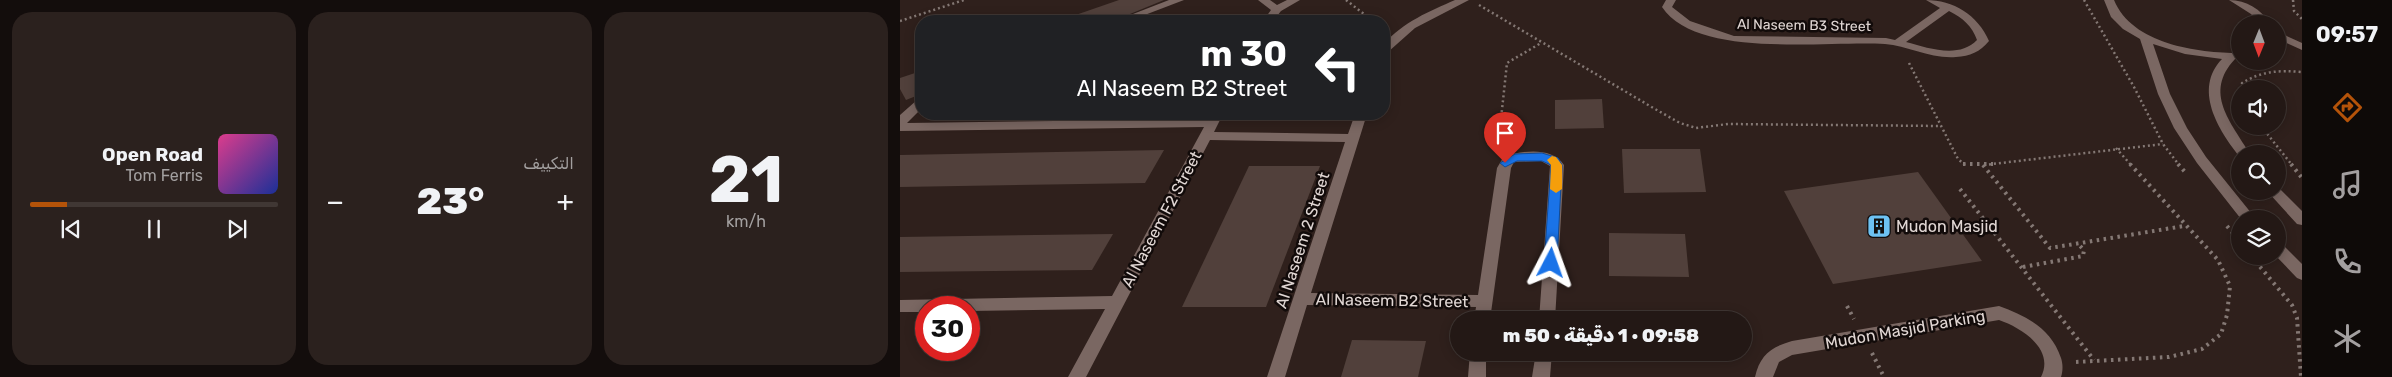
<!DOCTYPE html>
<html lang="ar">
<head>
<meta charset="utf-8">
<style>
  :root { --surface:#231815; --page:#2b211e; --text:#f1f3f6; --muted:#a3a0a0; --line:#403734; --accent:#b45309 }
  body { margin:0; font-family:Rubik,Cairo,sans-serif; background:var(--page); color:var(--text); direction:rtl; height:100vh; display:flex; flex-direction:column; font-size:19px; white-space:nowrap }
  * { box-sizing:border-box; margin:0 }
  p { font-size:16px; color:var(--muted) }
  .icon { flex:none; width:28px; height:28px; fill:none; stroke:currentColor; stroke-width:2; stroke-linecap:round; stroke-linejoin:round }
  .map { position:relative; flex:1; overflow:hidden; direction:ltr }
  .details { display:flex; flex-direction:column; gap:12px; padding:12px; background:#130d0c; width:900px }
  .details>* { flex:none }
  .guide { position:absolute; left:15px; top:15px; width:475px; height:105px; border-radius:20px; box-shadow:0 2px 12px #0003,0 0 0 1px var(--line); direction:rtl; background:#202124; color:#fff; overflow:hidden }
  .needle { width:32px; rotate:181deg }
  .controls { position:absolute; left:1331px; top:15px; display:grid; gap:10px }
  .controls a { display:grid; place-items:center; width:55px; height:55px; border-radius:50%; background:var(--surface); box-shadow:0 2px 12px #0003,0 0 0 1px var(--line); font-size:25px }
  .speed { position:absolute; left:15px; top:296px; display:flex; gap:10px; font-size:25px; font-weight:700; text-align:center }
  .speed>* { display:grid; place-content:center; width:65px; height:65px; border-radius:50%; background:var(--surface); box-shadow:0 2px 12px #0003,0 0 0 1px var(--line); line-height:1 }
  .speed .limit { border:8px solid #d22; background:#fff; color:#111 }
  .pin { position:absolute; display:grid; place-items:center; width:42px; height:42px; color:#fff; margin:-51px -21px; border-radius:50% 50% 50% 0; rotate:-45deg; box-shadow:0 0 5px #0007 }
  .pin .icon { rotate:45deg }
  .me { position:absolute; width:55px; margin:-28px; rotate:4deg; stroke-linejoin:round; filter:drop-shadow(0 0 4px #0008) }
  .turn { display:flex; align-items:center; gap:18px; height:105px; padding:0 20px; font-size:22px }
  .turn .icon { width:65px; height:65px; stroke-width:2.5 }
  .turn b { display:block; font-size:35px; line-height:42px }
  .big { font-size:38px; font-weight:800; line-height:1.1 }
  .details .widget { flex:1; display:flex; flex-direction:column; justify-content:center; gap:8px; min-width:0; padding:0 18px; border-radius:20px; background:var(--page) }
  .details .dial { align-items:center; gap:0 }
  .dial b { font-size:65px; line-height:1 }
  .song { display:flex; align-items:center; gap:15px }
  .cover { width:60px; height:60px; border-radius:8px; background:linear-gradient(135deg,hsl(330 70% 55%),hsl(230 70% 35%)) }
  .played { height:5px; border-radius:2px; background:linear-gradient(90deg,var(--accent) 15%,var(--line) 15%) }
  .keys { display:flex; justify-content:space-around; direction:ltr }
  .heat { display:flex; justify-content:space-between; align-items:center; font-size:28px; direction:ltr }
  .details .tiles { flex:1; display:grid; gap:12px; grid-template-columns:repeat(3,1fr) }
  .trip { position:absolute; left:550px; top:311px; width:302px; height:50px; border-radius:25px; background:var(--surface); box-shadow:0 2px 12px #0003,0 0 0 1px var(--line); font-weight:800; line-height:50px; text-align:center; direction:rtl }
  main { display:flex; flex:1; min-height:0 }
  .tabs { display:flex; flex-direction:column; width:90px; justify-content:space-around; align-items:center; background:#0e0a08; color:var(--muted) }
  .tabs .icon { width:35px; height:35px }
  .tabs .on { color:var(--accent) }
  .tabs b { font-size:22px; color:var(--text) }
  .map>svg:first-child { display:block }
  .building { fill:#51403b }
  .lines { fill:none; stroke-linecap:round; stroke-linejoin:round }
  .path-far1 { stroke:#847874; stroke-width:2.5; stroke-dasharray:2 3; stroke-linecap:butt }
  .path { stroke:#847874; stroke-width:4; stroke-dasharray:2.5 4.5; stroke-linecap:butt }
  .service { fill:#7a6762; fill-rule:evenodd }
  .minor { fill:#7a6762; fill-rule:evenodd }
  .tertiary { fill:#7a6762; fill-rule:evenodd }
  .route { fill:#1a73e8; stroke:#114b97 }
  .slow { fill:#f59e0b }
  .labels { text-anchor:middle; stroke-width:5; stroke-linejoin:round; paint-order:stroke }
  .far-street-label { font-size:14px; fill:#e1d7d4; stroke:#120b0a }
  .street-label { font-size:16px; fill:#e1d7d4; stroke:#120b0a }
  .poi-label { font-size:16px; fill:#e1d7d4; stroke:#120b0a; text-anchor:start }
</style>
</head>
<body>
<main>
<nav class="tabs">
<b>09:57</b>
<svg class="icon on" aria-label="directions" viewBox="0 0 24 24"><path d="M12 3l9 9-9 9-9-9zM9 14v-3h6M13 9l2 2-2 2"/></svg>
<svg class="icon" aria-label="music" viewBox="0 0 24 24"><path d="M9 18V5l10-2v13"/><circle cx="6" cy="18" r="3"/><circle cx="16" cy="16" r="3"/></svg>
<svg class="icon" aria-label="phone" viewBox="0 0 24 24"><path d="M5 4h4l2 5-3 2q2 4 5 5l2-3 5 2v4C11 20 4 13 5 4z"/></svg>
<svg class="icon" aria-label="climate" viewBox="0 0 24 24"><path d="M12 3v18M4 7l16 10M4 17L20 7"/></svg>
</nav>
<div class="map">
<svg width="1402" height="377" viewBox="0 0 1402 377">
  <rect width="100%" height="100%" fill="#2f201c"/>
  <!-- building -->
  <g class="building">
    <path d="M219,0H264L213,21H168L167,18Z"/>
    <path d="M21,71V94L6,100L0,89V78Z"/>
    <path d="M702,99L704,128L655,129V100Z"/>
    <path d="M722,149H800L806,192L724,193Z"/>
    <path d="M264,150L245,183L0,187V155Z"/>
    <path d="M349,166H420L366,307H282Z"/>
    <path d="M1018,172L1082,261L933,284L884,191Z"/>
    <path d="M709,233L785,234L789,277L709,276Z"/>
    <path d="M213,234L192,270L0,272V237Z"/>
    <path d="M452,340L526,341L518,377H441Z"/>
  </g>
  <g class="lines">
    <!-- path-far1 -->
    <g class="path-far1">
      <path d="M446,0L473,21"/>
      <path d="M1184,0L1234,87L1263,144L1279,165"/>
      <path d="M1393,0L1394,11L1402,19"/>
      <path d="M579,5L755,109L780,123L796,128L828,124L1040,126"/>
      <path d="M0,21L64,0"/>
      <path d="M1009,63L1058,159L1065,165"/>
      <path d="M1343,89L1342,83C1362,71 1379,70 1402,72"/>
      <path d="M1361,126L1392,165"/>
      <path d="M598,147L607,63L641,43"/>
      <path d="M1216,148L1231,165"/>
      <path d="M1084,165L1263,144"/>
    </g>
    <!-- path -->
    <g class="path">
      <path d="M1063,164H1093"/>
      <path d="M1278,164L1285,172"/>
      <path d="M1391,164L1402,178"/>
      <path d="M1083,165L1150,248L1284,226"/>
      <path d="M1060,189L1194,360"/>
      <path d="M1327,226L1340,242"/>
      <path d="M1351,256L1392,305L1397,318L1401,377"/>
      <path d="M1123,267L1183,256L1184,250L1177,243"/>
      <path d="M947,306L954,319"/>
      <path d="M972,353L984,377"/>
      <path d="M1176,362L1269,357L1302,349L1321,334L1327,315L1330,286L1318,260L1230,164"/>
    </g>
    <!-- service -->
    <path class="service" d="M1099,306C1126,316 1151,328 1161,358C1163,364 1163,371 1161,377H1141C1155,349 1122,328 1099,320L892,355L879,362L873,377H855C860,355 871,347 892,341Z"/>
    <!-- minor -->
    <g class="minor">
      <path d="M269,0H284L229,21H215Z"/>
      <path d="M358,0H370L377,5L387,0H400L381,11L373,21H363L371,10Z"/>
      <path d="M555,0H569L515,28L488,52L484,53V44C503,22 530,11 555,0Z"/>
      <path d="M766,0H776L772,7L790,21L834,36L986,38L995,40L1040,8L1026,0C1053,0 1078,15 1089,41C1080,52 1070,56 1056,57C1031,59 1008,46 985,44C928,40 797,60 762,7ZM1049,11C1063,18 1072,26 1077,40C1059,59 1028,48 1006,42Z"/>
      <path d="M1378,32L1402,43V50L1378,39Z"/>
      <path d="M21,99V109L7,123L308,119L311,114H323L314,132L448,134L455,114H467L411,293L578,295L597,168L604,156C622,151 652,146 664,165L655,320H639L650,166L641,161L614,162L611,168L590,320H574L576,307L407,305L385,377H367L445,142L310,140L186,377H168L205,309L69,311V308H26V312H0V300L212,296L304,127L0,131V115L17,100Z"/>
      <path d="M570,352H586V377H568Z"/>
      <path d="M636,352H652L650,377H632Z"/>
    </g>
    <!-- tertiary -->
    <g class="tertiary">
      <path d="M1204,0H1214C1232,44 1297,53 1340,53V59H1335C1303,93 1331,122 1350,154H1340V157C1318,130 1293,89 1322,59L1285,54L1253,44L1270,94L1287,128L1306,157L1356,219H1341L1297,163L1274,128L1258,94L1240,39L1223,29L1211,17Z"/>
      <path d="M1329,0C1347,0 1360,9 1371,24H1360L1351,14Z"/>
      <path d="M1378,187L1402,211V225L1397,224L1367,191H1378Z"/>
      <path d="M1378,243L1383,245L1402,264V280L1397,278L1376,256Z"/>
    </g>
  </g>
  <!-- route -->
  <path class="route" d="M642,153L658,158L662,165L657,263L651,268L644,263L651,165L642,161H617L605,167L600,163L615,154Z"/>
  <!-- slow -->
  <path class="slow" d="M652,156L656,157L662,165V189L656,193L650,189L651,165L647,160Z"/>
  <!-- icons -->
  <defs>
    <g id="building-square" transform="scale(1.25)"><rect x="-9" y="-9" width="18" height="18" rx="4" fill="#6dc2f3" stroke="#120b0a"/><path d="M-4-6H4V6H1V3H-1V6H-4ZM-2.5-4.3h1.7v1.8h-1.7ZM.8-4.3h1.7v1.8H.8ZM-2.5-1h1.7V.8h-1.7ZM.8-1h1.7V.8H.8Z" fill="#111"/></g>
  </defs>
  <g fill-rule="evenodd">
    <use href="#building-square" x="979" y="226"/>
  </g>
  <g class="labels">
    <!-- far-street labels -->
    <g class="far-street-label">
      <text transform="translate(904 25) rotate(1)" y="5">Al Naseem B3 Street</text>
    </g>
    <!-- street labels -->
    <g class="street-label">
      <text transform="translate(261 219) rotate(-62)" y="6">Al Naseem F2 Street</text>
      <text transform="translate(402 240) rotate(-72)" y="6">Al Naseem 2 Street</text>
      <text transform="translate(492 300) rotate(1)" y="6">Al Naseem B2 Street</text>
      <text transform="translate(1005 329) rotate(-10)" y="6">Mudon Masjid Parking</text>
    </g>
    <!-- poi labels -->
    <g class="poi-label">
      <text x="996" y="232">Mudon Masjid</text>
    </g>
  </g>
</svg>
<div class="controls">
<a><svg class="needle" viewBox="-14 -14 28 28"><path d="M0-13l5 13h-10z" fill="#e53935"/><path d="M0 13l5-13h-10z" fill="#a3a0a0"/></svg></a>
<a><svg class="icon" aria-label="sound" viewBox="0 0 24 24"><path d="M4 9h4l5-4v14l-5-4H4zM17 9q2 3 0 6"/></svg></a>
<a><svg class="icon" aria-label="search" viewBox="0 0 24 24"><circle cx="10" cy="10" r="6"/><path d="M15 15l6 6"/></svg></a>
<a><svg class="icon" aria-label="layers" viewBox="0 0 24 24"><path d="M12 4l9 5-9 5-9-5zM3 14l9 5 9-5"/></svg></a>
</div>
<div class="speed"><div class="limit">30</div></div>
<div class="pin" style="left:605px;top:163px;background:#d93025"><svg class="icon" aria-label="arrive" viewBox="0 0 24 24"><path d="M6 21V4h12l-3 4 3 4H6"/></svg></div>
<svg class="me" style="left:651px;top:263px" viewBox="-20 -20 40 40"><path d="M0-17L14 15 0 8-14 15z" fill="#1a73e8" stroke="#fff" stroke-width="4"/></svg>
<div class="trip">09:58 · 1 دقيقة · 50 m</div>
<div class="guide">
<div class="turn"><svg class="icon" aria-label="left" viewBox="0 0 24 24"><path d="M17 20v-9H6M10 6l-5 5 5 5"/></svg><div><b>30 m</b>Al Naseem B2 Street</div></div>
</div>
</div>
<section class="details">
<div class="tiles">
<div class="widget dial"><b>21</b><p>km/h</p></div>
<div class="widget"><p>التكييف</p>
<div class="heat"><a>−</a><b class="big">23°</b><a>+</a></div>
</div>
<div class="widget">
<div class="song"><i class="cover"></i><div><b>Open Road</b><p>Tom Ferris</p></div></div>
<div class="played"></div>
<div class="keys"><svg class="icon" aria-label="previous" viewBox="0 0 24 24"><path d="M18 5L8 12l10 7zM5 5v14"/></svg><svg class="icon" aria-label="pause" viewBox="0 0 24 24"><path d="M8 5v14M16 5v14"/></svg><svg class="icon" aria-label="next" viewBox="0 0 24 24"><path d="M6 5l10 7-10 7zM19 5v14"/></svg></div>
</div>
</div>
</section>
</main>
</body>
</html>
